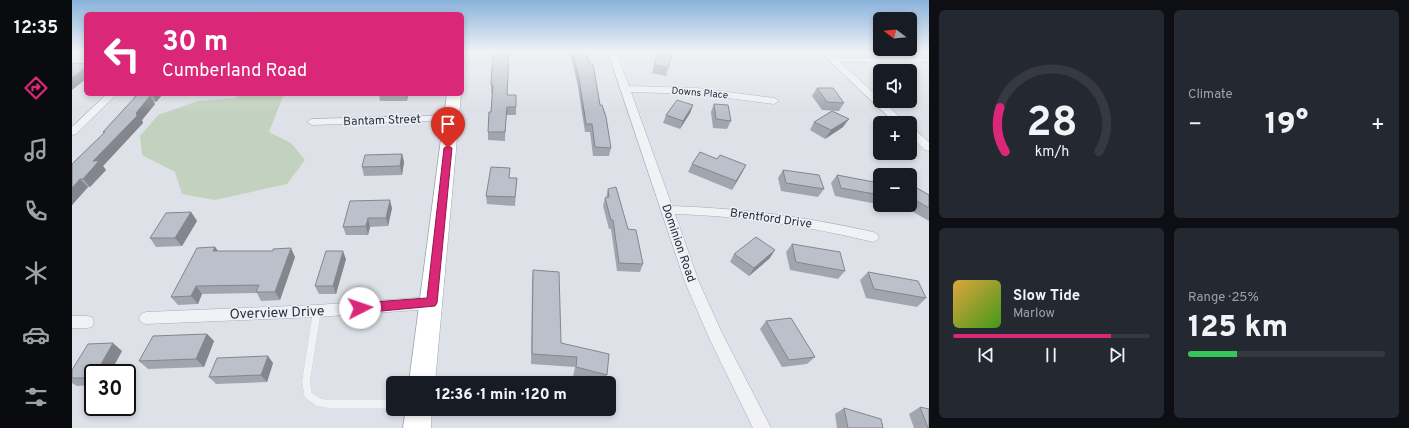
<!DOCTYPE html>
<html lang="en">
<head>
<meta charset="utf-8">
<style>
  :root { --surface:#171b24; --page:#242831; --text:#f1f3f6; --muted:#9ea1a6; --line:#363941; --accent:#db2777 }
  body { margin:0; font-family:Overpass,sans-serif; background:var(--page); color:var(--text); height:100vh; display:flex; flex-direction:column; font-size:15px; white-space:nowrap }
  * { box-sizing:border-box; margin:0 }
  p { font-size:13px; color:var(--muted) }
  .icon { flex:none; width:22px; height:22px; fill:none; stroke:currentColor; stroke-width:2; stroke-linecap:round; stroke-linejoin:round }
  .map { position:relative; flex:1; overflow:hidden }
  .panel { display:flex; flex-direction:column; gap:10px; padding:10px; background:#0d0f14; width:480px }
  .panel>* { flex:none }
  .hud { position:absolute; left:12px; top:12px; width:380px; height:84px; border-radius:6px; box-shadow:0 2px 6px #0003; background:#db2777; color:#fff; overflow:hidden }
  .needle { width:26px; rotate:286deg }
  .controls { position:absolute; left:801px; top:12px; display:grid; gap:8px }
  .controls a { display:grid; place-items:center; width:44px; height:44px; border-radius:6px; background:var(--surface); box-shadow:0 2px 6px #0003; font-size:20px }
  .speed { position:absolute; left:12px; top:364px; display:flex; gap:8px; font-size:20px; font-weight:700; text-align:center }
  .speed>* { display:grid; place-content:center; width:52px; height:52px; border-radius:50%; background:var(--surface); box-shadow:0 2px 6px #0003; line-height:1 }
  .speed .limit { border:2px solid #111; border-radius:6px; background:#fff; color:#111 }
  .pin { position:absolute; display:grid; place-items:center; width:34px; height:34px; color:#fff; margin:-41px -17px; border-radius:50% 50% 50% 0; rotate:-45deg; box-shadow:0 0 4px #0007 }
  .pin .icon { rotate:45deg }
  .me { position:absolute; width:44px; margin:-22px; rotate:86deg; stroke-linejoin:round; filter:drop-shadow(0 0 3px #0008) }
  .turn { display:flex; align-items:center; gap:14px; height:84px; padding:0 12px; font-size:18px }
  .turn .icon { width:52px; height:52px; stroke-width:2.5 }
  .turn b { display:block; font-size:28px; line-height:34px }
  .big { font-size:30px; font-weight:800; line-height:1.1 }
  .panel .widget { flex:1; display:flex; flex-direction:column; justify-content:center; gap:6px; min-width:0; padding:0 14px; border-radius:6px; background:var(--page) }
  .panel .dial { align-items:center; gap:0 }
  .dial svg { height:104px; overflow:visible; fill:none; stroke:var(--line); stroke-width:7; stroke-linecap:round; text-anchor:middle }
  .dial text { fill:var(--text); stroke:none }
  .song { display:flex; align-items:center; gap:12px }
  .cover { width:48px; height:48px; border-radius:6px; background:linear-gradient(135deg,hsl(40 70% 55%),hsl(100 70% 35%)) }
  .played { height:4px; border-radius:2px; background:linear-gradient(90deg,var(--accent) 80%,var(--line) 80%) }
  .keys { display:flex; justify-content:space-around; direction:ltr }
  .heat { display:flex; justify-content:space-between; align-items:center; font-size:22px; direction:ltr }
  .charge { height:6px; border-radius:3px; background:linear-gradient(90deg,#34c759 25%,var(--line) 0) }
  .panel .tiles { flex:1; display:grid; gap:10px; grid-template-columns:repeat(2,1fr) }
  .trip { position:absolute; left:314px; top:376px; width:230px; height:40px; border-radius:6px; background:var(--surface); box-shadow:0 2px 6px #0003; font-weight:800; line-height:40px; text-align:center }
  main { display:flex; flex:1; min-height:0 }
  .menu { display:flex; flex-direction:column; width:72px; justify-content:space-around; align-items:center; background:#090b0e; color:var(--muted) }
  .menu .icon { width:28px; height:28px }
  .menu .on { color:var(--accent) }
  .menu b { font-size:18px; color:var(--text) }
  .map>svg:first-child { display:block }
  .green { fill:#c3d2bf }
  .lines { fill:none; stroke-linecap:round; stroke-linejoin:round }
  .service-casing { stroke:#a7acb5; stroke-width:8 }
  .minor-casing { stroke:#a7acb5; stroke-width:1 }
  .primary-casing { stroke:#9da5b3; stroke-width:1 }
  .service { stroke:#f1f2f6; stroke-width:8 }
  .minor { fill:#f1f2f6; fill-rule:evenodd }
  .primary { fill:#fff; fill-rule:evenodd }
  .wall { fill:#a1a5ae }
  .shaded-wall { fill:#83868d }
  .building { fill:#bbc0ca; stroke:#83868d }
  .route { fill:#db2777; stroke:#8e194d }
  .labels { text-anchor:middle; stroke-width:3; stroke-linejoin:round; paint-order:stroke }
  .far-street-label { font-size:10px; fill:#272f3f; stroke:#edf0f5 }
  .street-label { font-size:12px; fill:#272f3f; stroke:#edf0f5 }
  .near-street-label { font-size:14px; fill:#272f3f; stroke:#edf0f5 }
</style>
</head>
<body>
<main>
<nav class="menu">
<b>12:35</b>
<svg class="icon on" aria-label="directions" viewBox="0 0 24 24"><path d="M12 3l9 9-9 9-9-9zM9 14v-3h6M13 9l2 2-2 2"/></svg>
<svg class="icon" aria-label="music" viewBox="0 0 24 24"><path d="M9 18V5l10-2v13"/><circle cx="6" cy="18" r="3"/><circle cx="16" cy="16" r="3"/></svg>
<svg class="icon" aria-label="phone" viewBox="0 0 24 24"><path d="M5 4h4l2 5-3 2q2 4 5 5l2-3 5 2v4C11 20 4 13 5 4z"/></svg>
<svg class="icon" aria-label="climate" viewBox="0 0 24 24"><path d="M12 3v18M4 7l16 10M4 17L20 7"/></svg>
<svg class="icon" aria-label="car" viewBox="0 0 24 24"><path d="M5 17H2v-5l4-1 3-4h7l3 4 3 1v5h-3M9 17h6M6 11h13"/><circle cx="7" cy="17" r="2"/><circle cx="17" cy="17" r="2"/></svg>
<svg class="icon" aria-label="filters" viewBox="0 0 24 24"><path d="M4 7h16M4 17h16"/><circle cx="9" cy="7" r="2"/><circle cx="15" cy="17" r="2"/></svg>
</nav>
<div class="map">
<svg width="857" height="428" viewBox="0 0 857 428">
  <rect width="100%" height="100%" fill="#dee2e8"/>
  <!-- green -->
  <path class="green" d="M166,94H212L197,132L219,143L233,160L215,184L143,200L110,194L103,172L70,155L68,136L86,115L126,101L164,98Z"/>
  <g class="lines">
    <!-- service casing -->
    <g class="service-casing">
      <path id="service" d="M245,311L234,381L236,395L246,402L256,404H321"/>
    </g>
    <!-- minor casing -->
    <g class="minor-casing">
      <g id="minor">
        <path d="M536,52H544L557,86L625,88L702,98L707,101L702,104L625,94L559,92L600,206C668,208 735,217 801,232L805,234L807,237L805,240L801,242C736,226 671,216 603,214L627,282L649,331L699,428H681L638,340L613,282Z"/>
        <path d="M748,52H757L763,58H857V62H768L808,99V101H811L834,123H823Z"/>
        <path d="M35,94H45L4,134L0,135V127Z"/>
        <path d="M380,115L383,116L385,118L383,120L240,125L235,122L240,119Z"/>
        <path d="M838,128L842,129L857,142V151L853,150L838,136Z"/>
        <path d="M359,297L364,299L366,303L364,307L359,309L245,317L74,324L69,322L67,318L69,314L74,312L245,305Z"/>
        <path d="M0,316H15L20,317L22,322L20,327L15,328H0Z"/>
      </g>
    </g>
    <!-- primary casing -->
    <g class="primary-casing">
      <g id="primary">
        <path d="M375,94H389L363,383H337Z"/>
        <path d="M334,409H360L359,428H331Z"/>
      </g>
    </g>
    <!-- service -->
    <use href="#service" class="service"/>
    <!-- minor -->
    <use href="#minor" class="minor"/>
    <!-- primary -->
    <use href="#primary" class="primary"/>
  </g>
  <!-- wall -->
  <g class="wall">
    <path d="M421,52L435,95H444V115H434L433,141L416,140V132L419,112L420,93H419V85Z"/>
    <path d="M498,52H514L539,148L537,156H521L518,132H513L506,87Z"/>
    <path d="M600,56L594,76L580,73L582,65Z"/>
    <path d="M745,88L772,103L767,111L750,110L740,96Z"/>
    <path d="M61,94H91L84,102H82L83,104L70,120L71,123L31,166L34,170L18,187H16L0,205V164L32,133L31,132L63,98Z"/>
    <path d="M307,94H336L335,101H308Z"/>
    <path d="M642,104L659,121L655,129L641,128L639,112Z"/>
    <path d="M621,105L618,113L608,129L591,123L594,115Z"/>
    <path d="M742,122L771,127L753,139L738,130Z"/>
    <path d="M330,154L332,162L330,175L292,176L290,167Z"/>
    <path d="M645,159L674,165L660,190L616,172L620,164Z"/>
    <path d="M711,170L752,189L746,197L709,191L706,178Z"/>
    <path d="M765,175L808,184V201L805,204L763,196L759,183Z"/>
    <path d="M437,178H445L443,206L415,204L414,196Z"/>
    <path d="M838,184L857,195V221L829,205H838Z"/>
    <path d="M536,189L556,229L571,264L568,272L545,271L539,229H537L531,206L533,198H534Z"/>
    <path d="M320,208L316,226L298,227L296,235H274L271,227Z"/>
    <path d="M119,212L125,221L110,246L84,247L78,238Z"/>
    <path d="M720,244L773,271L766,279L718,270L714,252Z"/>
    <path d="M143,247L146,251L223,257L208,300L189,301L185,293L130,294L126,304L106,305L99,297Z"/>
    <path d="M662,254L698,258L677,276L658,262Z"/>
    <path d="M274,259L264,294H247L243,286Z"/>
    <path d="M461,270L489,343L535,375L532,383H525L501,377L503,367L459,364L460,281Z"/>
    <path d="M796,272L854,298L845,307L794,298L788,280Z"/>
    <path d="M694,321L743,357L735,364L710,367L688,329Z"/>
    <path d="M135,334L142,341L132,367L76,369L67,361Z"/>
    <path d="M50,351L38,373H21V385L5,386L0,383V370Z"/>
    <path d="M201,363L195,382L144,384L137,377Z"/>
    <path d="M848,407L857,428H842L837,414Z"/>
    <path d="M772,408L811,428H765L763,414Z"/>
  </g>
  <!-- shaded-wall -->
  <g class="shaded-wall">
    <path d="M14,67V79L0,90V78Z"/>
    <path d="M80,94H91L84,102Z"/>
    <path d="M334,94H336L335,101Z"/>
    <path d="M78,96L83,104L70,120L71,123L31,166L34,170L18,187L11,179L21,161Z"/>
    <path d="M621,105L618,113L608,129L611,121Z"/>
    <path d="M777,119L771,127L753,139L759,130Z"/>
    <path d="M330,154L332,162L330,175L328,166Z"/>
    <path d="M674,165L670,173L660,190L664,181Z"/>
    <path d="M8,179L16,187L0,205V188Z"/>
    <path d="M318,200L320,208L316,226L314,218Z"/>
    <path d="M119,212L125,221L110,246L103,238Z"/>
    <path d="M296,218L298,227L296,235L294,226Z"/>
    <path d="M143,247L149,255L141,251Z"/>
    <path d="M219,248L223,257L208,300L203,292Z"/>
    <path d="M703,250L698,258L677,276L682,268Z"/>
    <path d="M271,251L274,259L264,294L261,286Z"/>
    <path d="M124,286L130,294L126,304L119,296Z"/>
    <path d="M135,334L142,341L132,367L124,359Z"/>
    <path d="M41,343L50,351L38,373H24Z"/>
    <path d="M196,356L201,363L195,382L189,375Z"/>
  </g>
  <!-- building -->
  <g class="building">
    <path d="M421,52H437L435,95H444V107H435L433,132H416L417,112H419L421,85H419Z"/>
    <path d="M500,52H514L518,64H521L528,105H530L534,117L539,148L523,147L520,124H514L507,79Z"/>
    <path d="M586,54L600,56L596,68L582,65Z"/>
    <path d="M0,63L14,64V67L0,78Z"/>
    <path d="M745,88H761L772,103L755,102Z"/>
    <path d="M61,94H76L78,96L64,113L65,114L64,115H66L21,161H27L11,179H8L0,188V164L33,132H31L66,94Z"/>
    <path d="M605,100L621,105L611,121L594,115Z"/>
    <path d="M642,104L656,105L659,121L644,119Z"/>
    <path d="M760,111L777,119L759,130L742,122Z"/>
    <path d="M628,152L645,159L648,155L674,165L664,181L620,164Z"/>
    <path d="M330,154L328,166L290,167L293,155Z"/>
    <path d="M419,167L438,168L437,178H445L443,197L414,196Z"/>
    <path d="M711,170L747,175L752,189L714,183Z"/>
    <path d="M765,175L807,183L808,184V195L769,188Z"/>
    <path d="M838,184L857,195V208L838,197Z"/>
    <path d="M544,187L556,229L564,230L571,264L547,263L541,220H539L533,198L537,197L536,189Z"/>
    <path d="M318,200L314,218H296L294,226L271,227L278,201Z"/>
    <path d="M119,212L103,238H78L94,213Z"/>
    <path d="M684,237L703,250L682,268L662,254Z"/>
    <path d="M720,244L768,252L773,271L724,262Z"/>
    <path d="M143,247L141,251H201V249L219,248L203,292H184L187,285L124,286L119,296L99,297L125,248Z"/>
    <path d="M254,251H271L261,286H243Z"/>
    <path d="M461,270L487,272L489,343L537,354L535,375L504,367L505,357L460,354Z"/>
    <path d="M796,272L846,281L854,298L802,289Z"/>
    <path d="M719,318L743,357L717,360L694,321Z"/>
    <path d="M135,334L124,359L67,361L81,336Z"/>
    <path d="M41,343L24,373H21V378H0V370L16,344Z"/>
    <path d="M196,356L189,375L137,377L145,358Z"/>
    <path d="M848,407L857,409V428H856Z"/>
    <path d="M772,408L809,419L811,428H776Z"/>
  </g>
  <!-- sky -->
  <linearGradient id="sky" x2="0" y2="1"><stop stop-color="#88b2db"/><stop offset="0.46" stop-color="#f0f2f5"/><stop offset="1" stop-color="#f0f2f5" stop-opacity="0"/></linearGradient>
  <rect width="857" height="112" fill="url(#sky)"/>
  <!-- route -->
  <path class="route" d="M376,146L380,148L365,303L363,306L288,313L284,311L282,308L284,305L288,303L355,298L372,148Z"/>
  <g class="labels">
    <!-- far-street labels -->
    <g class="far-street-label">
      <text transform="translate(628 92) rotate(5)" y="4">Downs Place</text>
    </g>
    <!-- street labels -->
    <g class="street-label">
      <text transform="translate(310 120) rotate(-2)" y="4">Bantam Street</text>
      <text transform="translate(699 218) rotate(8)" y="4">Brentford Drive</text>
      <text transform="translate(607 243) rotate(71)" y="4">Dominion Road</text>
    </g>
    <!-- near-street labels -->
    <g class="near-street-label">
      <text transform="translate(205 312) rotate(-2)" y="5">Overview Drive</text>
    </g>
  </g>
</svg>
<div class="controls">
<a><svg class="needle" viewBox="-14 -14 28 28"><path d="M0-13l5 13h-10z" fill="#e53935"/><path d="M0 13l5-13h-10z" fill="#9ea1a6"/></svg></a>
<a><svg class="icon" aria-label="sound" viewBox="0 0 24 24"><path d="M4 9h4l5-4v14l-5-4H4zM17 9q2 3 0 6"/></svg></a>
<a>+</a>
<a>−</a>
</div>
<div class="speed"><div class="limit">30</div></div>
<div class="pin" style="left:376px;top:148px;background:#d93025"><svg class="icon" aria-label="arrive" viewBox="0 0 24 24"><path d="M6 21V4h12l-3 4 3 4H6"/></svg></div>
<svg class="me" style="left:288px;top:308px" viewBox="-20 -20 40 40"><circle r="19" fill="#fff"/><path d="M0-13L10 11 0 6-10 11z" fill="#db2777"/></svg>
<div class="trip">12:36 · 1 min · 120 m</div>
<div class="hud">
<div class="turn"><svg class="icon" aria-label="left" viewBox="0 0 24 24"><path d="M17 20v-9H6M10 6l-5 5 5 5"/></svg><div><b>30 m</b>Cumberland Road</div></div>
</div>
</div>
<section class="panel">
<div class="tiles">
<div class="widget dial"><svg viewBox="0 0 100 80">
<path d="M14 69A42 42 0 1 1 86 69"/>
<path d="M14 69A42 42 0 0 1 10 35" stroke="#db2777"/>
<text x="50" y="56" font-size="32" font-weight="700">28</text>
<text x="50" y="72" font-size="11">km/h</text>
</svg></div>
<div class="widget"><p>Climate</p>
<div class="heat"><a>−</a><b class="big">19°</b><a>+</a></div>
</div>
<div class="widget">
<div class="song"><i class="cover"></i><div><b>Slow Tide</b><p>Marlow</p></div></div>
<div class="played"></div>
<div class="keys"><svg class="icon" aria-label="previous" viewBox="0 0 24 24"><path d="M18 5L8 12l10 7zM5 5v14"/></svg><svg class="icon" aria-label="pause" viewBox="0 0 24 24"><path d="M8 5v14M16 5v14"/></svg><svg class="icon" aria-label="next" viewBox="0 0 24 24"><path d="M6 5l10 7-10 7zM19 5v14"/></svg></div>
</div>
<div class="widget"><p>Range · 25%</p><b class="big">125 km</b><div class="charge"></div></div>
</div>
</section>
</main>
</body>
</html>
